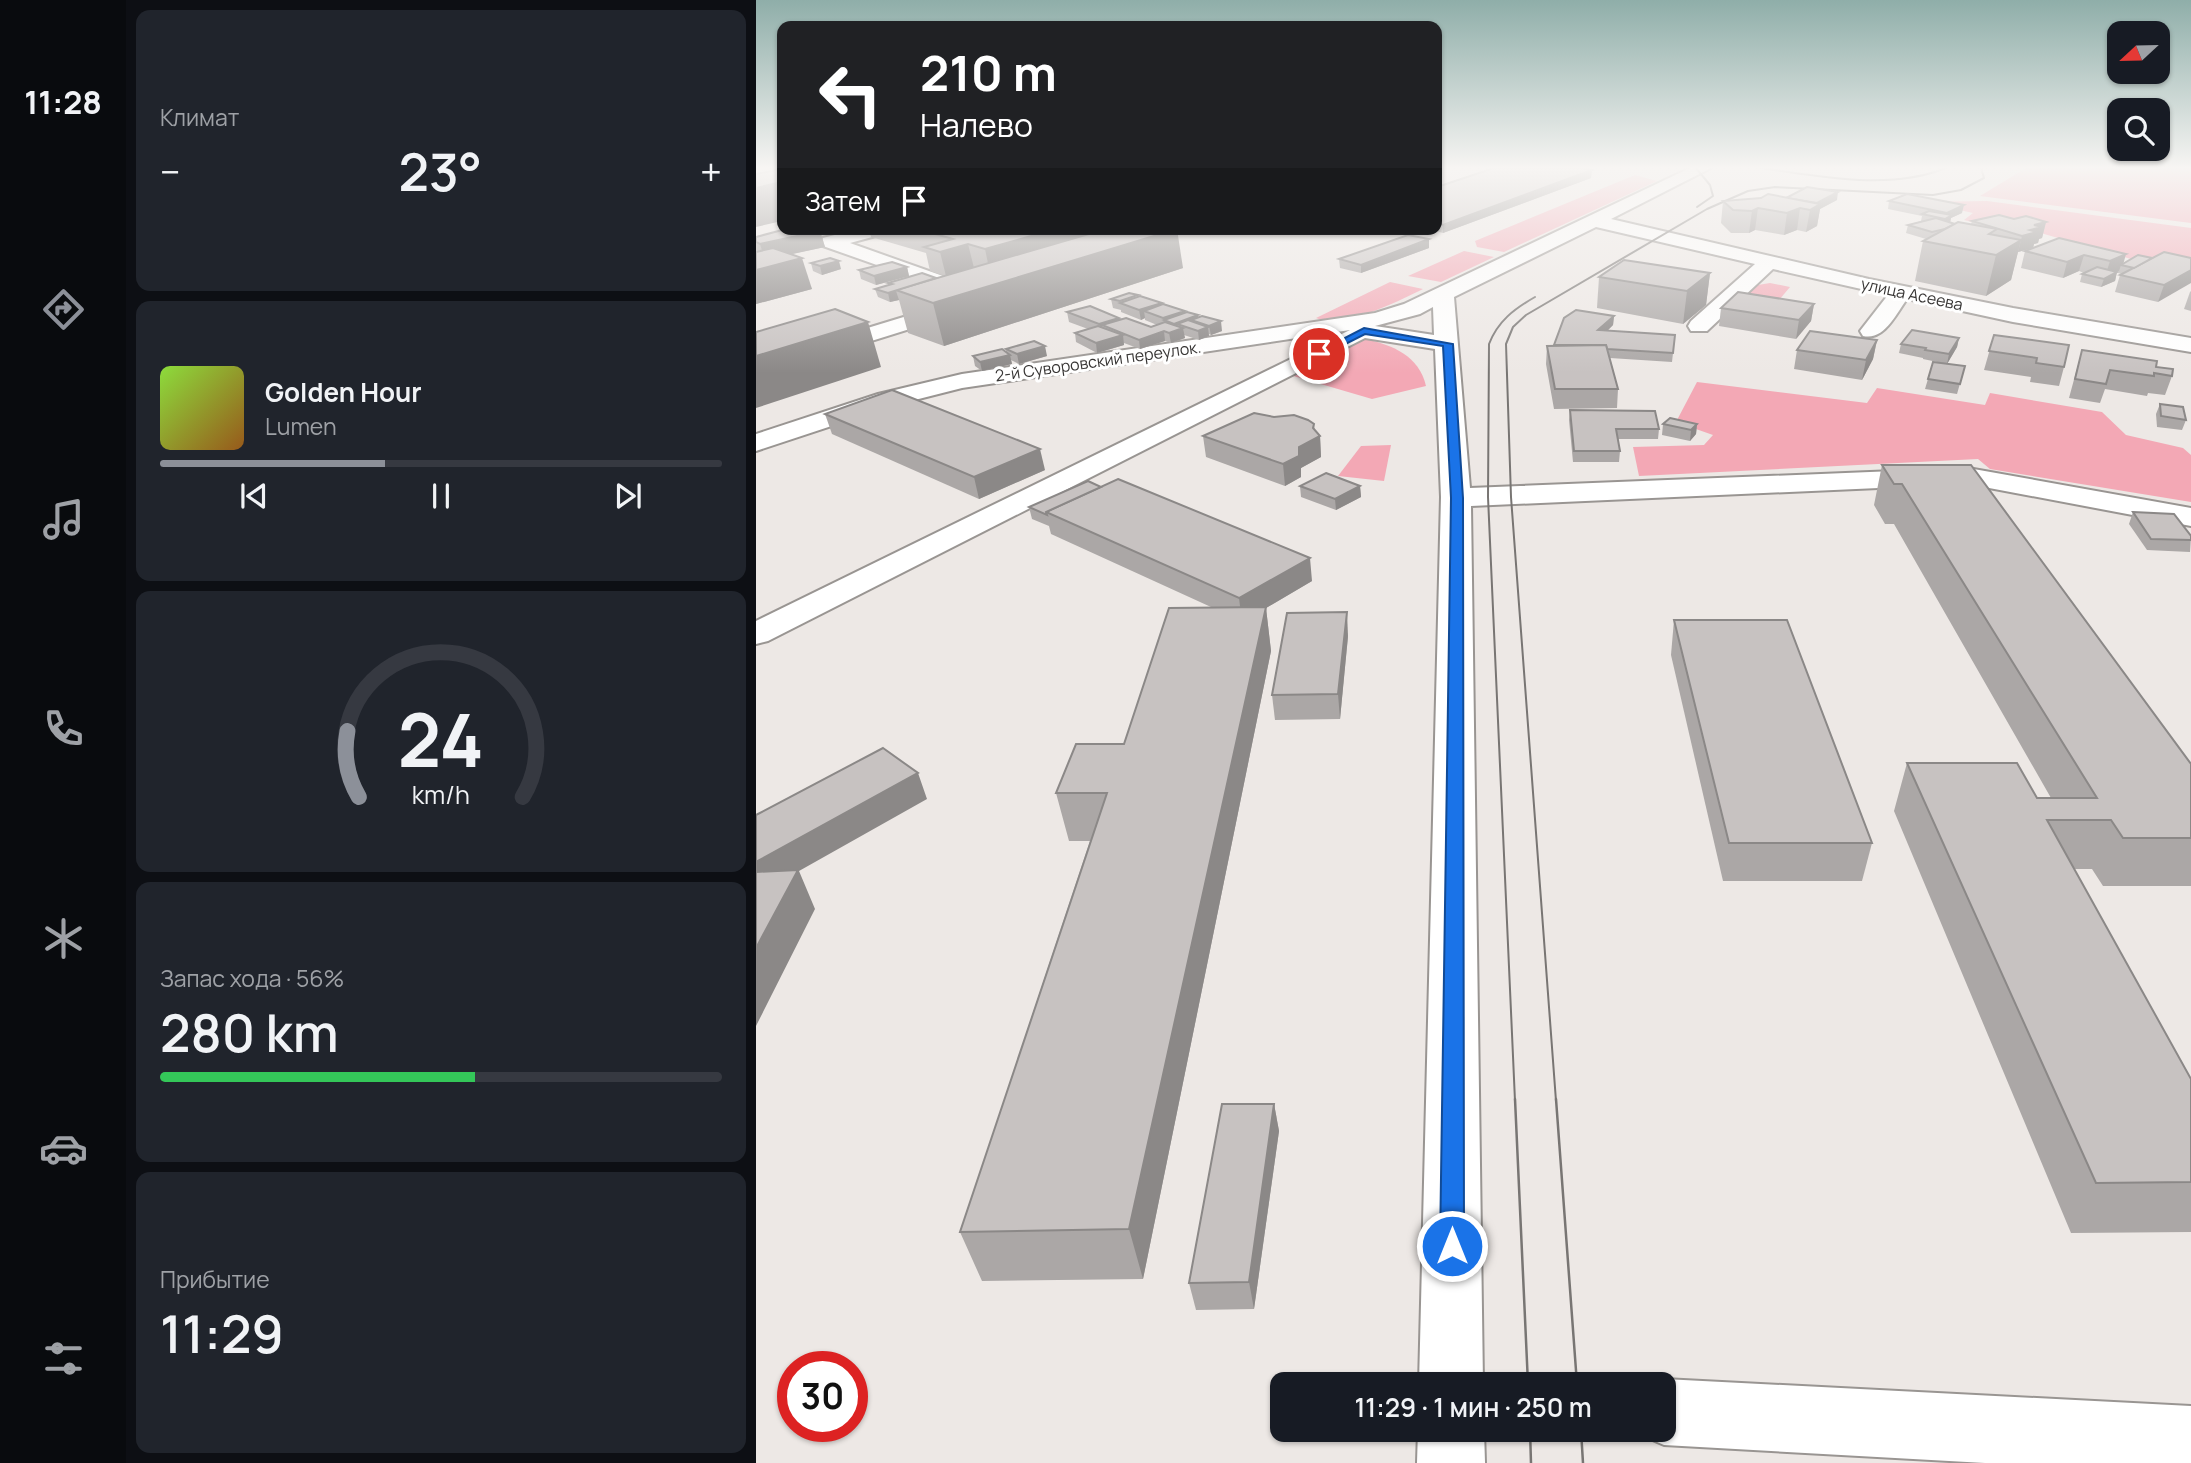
<!DOCTYPE html>
<html lang="ru">
<head>
<meta charset="utf-8">
<style>
  :root { --surface:#171b24; --page:#20242c; --text:#f1f3f6; --muted:#9ea1a6; --line:#363941; --accent:#8c9099 }
  body { margin:0; font-family:Manrope,sans-serif; background:var(--page); color:var(--text); height:100vh; display:flex; flex-direction:column; font-size:26px; white-space:nowrap }
  * { box-sizing:border-box; margin:0 }
  p { font-size:23px; color:var(--muted) }
  .icon { flex:none; width:38px; height:38px; fill:none; stroke:currentColor; stroke-width:2; stroke-linecap:round; stroke-linejoin:round }
  .map { position:relative; flex:1; overflow:hidden }
  .drawer { display:flex; flex-direction:column; gap:10px; padding:10px; background:#0d0f14; width:630px }
  .drawer>* { flex:none }
  .top-card { position:absolute; left:21px; top:21px; width:665px; height:214px; border-radius:14px; box-shadow:0 2px 5px #0004; background:#202124; color:#fff; overflow:hidden }
  .needle { width:46px; rotate:248deg }
  .controls { position:absolute; left:1351px; top:21px; display:grid; gap:14px }
  .controls a { display:grid; place-items:center; width:63px; height:63px; border-radius:14px; background:var(--surface); box-shadow:0 2px 5px #0004; font-size:35px }
  .speed { position:absolute; left:21px; top:1351px; display:flex; gap:14px; font-size:35px; font-weight:700; text-align:center }
  .speed>* { display:grid; place-content:center; width:91px; height:91px; border-radius:50%; background:var(--surface); box-shadow:0 2px 5px #0004; line-height:1 }
  .speed .limit { border:10px solid #d22; background:#fff; color:#111 }
  .pin { position:absolute; display:grid; place-items:center; width:60px; height:60px; color:#fff; margin:-30px; border:4px solid #fff; border-radius:50%; box-shadow:0 2px 7px #0007 }
  .me { position:absolute; width:77px; margin:-38px; rotate:0deg; stroke-linejoin:round; filter:drop-shadow(0 0 5px #0008) }
  .turn { display:flex; align-items:center; gap:24px; height:147px; padding:0 28px; font-size:32px }
  .turn .icon { width:91px; height:91px; stroke-width:2.5 }
  .turn b { display:block; font-size:49px; line-height:60px }
  .then { display:flex; align-items:center; height:66px; padding:0 28px; background:#0003; gap:14px; font-size:26px }
  .big { font-size:52px; font-weight:600; line-height:1.1 }
  .drawer .card { flex:1; display:flex; flex-direction:column; justify-content:center; gap:10px; min-width:0; padding:0 24px; border-radius:14px; background:var(--page) }
  .drawer .dial { align-items:center; gap:0 }
  .dial svg { height:182px; overflow:visible; fill:none; stroke:var(--line); stroke-width:7; stroke-linecap:round; text-anchor:middle }
  .dial text { fill:var(--text); stroke:none }
  .song { display:flex; align-items:center; gap:21px }
  .cover { width:84px; height:84px; border-radius:10px; background:linear-gradient(135deg,hsl(90 70% 55%),hsl(30 70% 35%)) }
  .played { height:7px; border-radius:4px; background:linear-gradient(90deg,var(--accent) 40%,var(--line) 40%) }
  .keys { display:flex; justify-content:space-around; direction:ltr }
  .heat { display:flex; justify-content:space-between; align-items:center; font-size:38px; direction:ltr }
  .charge { height:10px; border-radius:5px; background:linear-gradient(90deg,#34c759 56%,var(--line) 0) }
  .trip { position:absolute; left:514px; top:1372px; width:406px; height:70px; border-radius:14px; background:var(--surface); box-shadow:0 2px 5px #0004; font-weight:600; line-height:70px; text-align:center }
  main { display:flex; flex:1; min-height:0 }
  .dock { display:flex; flex-direction:column; width:126px; justify-content:space-around; align-items:center; background:#090b0e; color:var(--muted) }
  .dock .icon { width:49px; height:49px }
  .dock .current { color:var(--accent) }
  .dock b { font-size:32px; color:var(--text) }
  .map>svg:first-child { display:block }
  .green { fill:#f3a8b5 }
  .lines { fill:none; stroke-linecap:round; stroke-linejoin:round }
  .minor-casing { stroke:#999592; stroke-width:4 }
  .minor { fill:#fff; fill-rule:evenodd }
  .tram-far1 { stroke:#787573; stroke-width:2 }
  .tram { stroke:#787573; stroke-width:2.5 }
  .wall { fill:#aba7a6 }
  .shaded-wall { fill:#8b8887 }
  .building { fill:#c7c2c1; stroke:#8b8887; stroke-width:2 }
  .route { fill:#1a73e8; stroke:#114b97; stroke-width:2 }
  .labels { text-anchor:middle; stroke-width:6; stroke-linejoin:round; paint-order:stroke }
  .far-street-label { font-size:16px; fill:#383635; stroke:#fff }
</style>
</head>
<body>
<main>
<nav class="dock">
<b>11:28</b>
<svg class="icon current" aria-label="directions" viewBox="0 0 24 24"><path d="M12 3l9 9-9 9-9-9zM9 14v-3h6M13 9l2 2-2 2"/></svg>
<svg class="icon" aria-label="music" viewBox="0 0 24 24"><path d="M9 18V5l10-2v13"/><circle cx="6" cy="18" r="3"/><circle cx="16" cy="16" r="3"/></svg>
<svg class="icon" aria-label="phone" viewBox="0 0 24 24"><path d="M5 4h4l2 5-3 2q2 4 5 5l2-3 5 2v4C11 20 4 13 5 4z"/></svg>
<svg class="icon" aria-label="climate" viewBox="0 0 24 24"><path d="M12 3v18M4 7l16 10M4 17L20 7"/></svg>
<svg class="icon" aria-label="car" viewBox="0 0 24 24"><path d="M5 17H2v-5l4-1 3-4h7l3 4 3 1v5h-3M9 17h6M6 11h13"/><circle cx="7" cy="17" r="2"/><circle cx="17" cy="17" r="2"/></svg>
<svg class="icon" aria-label="filters" viewBox="0 0 24 24"><path d="M4 7h16M4 17h16"/><circle cx="9" cy="7" r="2"/><circle cx="15" cy="17" r="2"/></svg>
</nav>
<section class="drawer">
<div class="card"><p>Климат</p>
<div class="heat"><a>−</a><b class="big">23°</b><a>+</a></div>
</div>
<div class="card">
<div class="song"><i class="cover"></i><div><b>Golden Hour</b><p>Lumen</p></div></div>
<div class="played"></div>
<div class="keys"><svg class="icon" aria-label="previous" viewBox="0 0 24 24"><path d="M18 5L8 12l10 7zM5 5v14"/></svg><svg class="icon" aria-label="pause" viewBox="0 0 24 24"><path d="M8 5v14M16 5v14"/></svg><svg class="icon" aria-label="next" viewBox="0 0 24 24"><path d="M6 5l10 7-10 7zM19 5v14"/></svg></div>
</div>
<div class="card dial"><svg viewBox="0 0 100 80">
<path d="M14 69A42 42 0 1 1 86 69"/>
<path d="M14 69A42 42 0 0 1 9 40" stroke="#8c9099"/>
<text x="50" y="56" font-size="32" font-weight="700">24</text>
<text x="50" y="72" font-size="11">km/h</text>
</svg></div>
<div class="card"><p>Запас хода · 56%</p><b class="big">280 km</b><div class="charge"></div></div>
<div class="card"><p>Прибытие</p><b class="big">11:29</b></div>
</section>
<div class="map">
<svg width="1435" height="1463" viewBox="0 0 1435 1463">
  <rect width="100%" height="100%" fill="#ede8e5"/>
  <!-- green -->
  <g class="green">
    <path d="M1270,168H1435V223L1224,196Z"/>
    <path d="M879,175L901,181L748,252L721,247L719,241Z"/>
    <path d="M1231,201L1435,228V270L1375,259L1246,222L1230,226L1208,220L1217,213L1167,202Z"/>
    <path d="M708,251L738,257L685,282L652,276Z"/>
    <path d="M634,282L667,289C640,302 589,329 560,318Z"/>
    <path d="M1014,283L1034,287L1012,313L974,308L1002,285Z"/>
    <path d="M609,339C637,345 663,356 670,386L616,399L534,375Z"/>
    <path d="M941,382L1111,403L1121,388L1229,405L1234,393L1346,412L1370,435L1427,448L1435,455V502L1234,469L1222,459L883,476L877,447L948,445L957,435L920,422Z"/>
    <path d="M635,445L628,481L582,476L605,446Z"/>
  </g>
  <g class="lines">
    <!-- minor casing -->
    <g class="minor-casing">
      <g id="minor">
        <path d="M934,168H955L855,219L1113,279L1257,308L1435,338V352L1257,322L1151,299C1140,314 1128,341 1107,336L1104,331L1132,295L1017,269L951,331H935L932,326L935,321L999,264L840,227L698,297L714,488L1212,468L1435,508V526L1212,484L715,506L727,1384H663L685,497L679,349L609,338L12,641L0,644V621L594,330L206,388L139,405L0,451V434L122,394L206,374L619,313L648,304ZM677,307L678,335L619,326L664,314Z"/>
        <path d="M102,229H134L131,233L94,243L187,276L213,269L220,271L223,275L220,279L186,288L67,246L65,242L67,238Z"/>
        <path d="M200,301L208,302L211,307L208,312L0,377V362Z"/>
        <path d="M908,1379L1435,1406V1463H1229L908,1445L885,1435L882,1430H908V1384H896Z"/>
        <path d="M662,1430H728L729,1463H661Z"/>
      </g>
    </g>
    <!-- minor -->
    <use href="#minor" class="minor"/>
    <!-- tram-far1 -->
    <g class="tram-far1">
      <path d="M940,168L954,185L957,196L941,207"/>
      <path d="M1005,168C1064,176 1133,191 1190,168"/>
      <path d="M759,1101L732,497L733,344C742,321 758,309 779,297"/>
      <path d="M800,1101L755,497L750,344L757,327L770,315L951,209L992,191L1019,187L1177,195L1205,190L1228,178L1225,168"/>
    </g>
    <!-- tram -->
    <g class="tram">
      <path d="M759,1099L772,1384"/>
      <path d="M800,1099L821,1384"/>
      <path d="M774,1430L775,1463"/>
      <path d="M825,1430L827,1463"/>
    </g>
  </g>
  <!-- wall -->
  <g class="wall">
    <path d="M836,170L835,178L687,233L672,229H681V187Z"/>
    <path d="M1030,198L1081,200L1064,209L1061,226L1050,232L1041,230L1028,235L999,230L993,233H975L965,223L967,201Z"/>
    <path d="M1133,201L1206,213L1195,218L1194,222L1199,224H1215L1216,221L1258,219L1290,222L1286,238L1283,239L1282,243L1278,244L1277,248L1262,252L1255,280L1230,296L1159,281L1167,241L1170,239L1150,233L1152,225L1165,221L1166,216L1132,209Z"/>
    <path d="M113,229H336L337,233L427,268L188,346L152,333L143,300L134,302L122,297L119,289L132,285V283L180,278L189,276L174,271L170,253L115,237Z"/>
    <path d="M64,231L69,247L35,254L56,289L0,304V237Z"/>
    <path d="M1303,238L1367,263L1396,258H1435L1402,302L1359,292L1364,275L1366,274L1362,273L1363,271L1361,272L1359,281L1345,287L1324,282L1326,274L1328,273L1323,271L1307,278L1265,268L1269,251Z"/>
    <path d="M673,239V248L605,273L584,268L583,259Z"/>
    <path d="M55,263L85,269L66,275L57,271Z"/>
    <path d="M151,267L153,276L120,285L105,279L103,270Z"/>
    <path d="M954,273L950,305L927,324L841,308L843,277Z"/>
    <path d="M1435,291V311L1428,309L1434,292Z"/>
    <path d="M382,297L406,305L429,311V313L442,315V317L466,331L455,335L453,334V336L443,340L428,335L429,338L415,343L409,341L384,349L368,343V345L341,353L320,342L319,333L332,329L313,322L311,312L363,320L395,327L401,325L389,320V318L385,320L365,312V310L357,308L355,299Z"/>
    <path d="M1058,304L1055,321L1040,339L963,326L965,308Z"/>
    <path d="M858,316L857,325L851,331L919,335L916,362L854,358L862,389L861,408L798,409L790,364L791,346L798,345Z"/>
    <path d="M1238,335L1308,367L1303,386L1274,382L1275,377L1228,370Z"/>
    <path d="M1203,338L1201,347L1191,364L1167,359V358L1143,353L1145,344Z"/>
    <path d="M1121,340L1117,359L1106,380L1038,369L1041,350Z"/>
    <path d="M250,349L291,356L263,364L255,360L256,364L226,371L219,366L217,356L250,352Z"/>
    <path d="M1326,350L1400,367L1416,376L1409,395L1392,393L1391,396L1349,389L1344,403L1313,398Z"/>
    <path d="M1209,366L1201,394L1169,389L1172,379Z"/>
    <path d="M1404,404L1430,420L1426,430L1401,427L1400,414Z"/>
    <path d="M814,410L903,429L902,439H862L864,451L863,462H817L813,420Z"/>
    <path d="M69,414L289,470L223,499L76,434Z"/>
    <path d="M907,424H941L940,434L934,441L906,435Z"/>
    <path d="M558,430L564,436L565,457L545,468V477L529,486L450,457L447,436Z"/>
    <path d="M1126,465H1215L1435,764V886H1347L1336,869H1318L1435,1079V1232L1315,1233L1138,811L1151,763L1281,798H1295L1138,524H1129L1118,505Z"/>
    <path d="M544,486H604L605,497L580,510L545,497Z"/>
    <path d="M273,507L556,581L510,608L515,651L387,1279L226,1281L204,1232L334,841H313L300,793L368,744L455,607L295,534L293,526L276,519Z"/>
    <path d="M1377,512L1435,536L1434,552L1391,550L1373,524Z"/>
    <path d="M918,620L1116,843L1106,881H967L915,655Z"/>
    <path d="M592,636L584,719L519,720L516,695Z"/>
    <path d="M518,1104L523,1131L498,1309L440,1310L433,1283Z"/>
  </g>
  <!-- shaded-wall -->
  <g class="shaded-wall">
    <path d="M836,170L835,178L687,233V225Z"/>
    <path d="M26,182V221L0,227V188Z"/>
    <path d="M1082,192L1081,200L1064,209L1061,226L1050,232L1054,210L1058,205Z"/>
    <path d="M1208,205L1206,213L1195,218L1194,223L1188,227L1191,213Z"/>
    <path d="M1002,208L999,230L993,233L996,211Z"/>
    <path d="M1044,208L1041,230L1028,235L1031,213Z"/>
    <path d="M1290,222L1286,238L1283,239L1282,243L1278,244L1277,248L1262,252L1266,236L1278,225Z"/>
    <path d="M300,229H336L338,243L234,273L229,249Z"/>
    <path d="M421,229L427,268L188,346L177,303Z"/>
    <path d="M64,231L69,247L9,260L4,244Z"/>
    <path d="M673,239V248L605,273V265Z"/>
    <path d="M1265,240L1255,280L1230,296L1240,255Z"/>
    <path d="M212,244L218,268L190,276L184,252Z"/>
    <path d="M1370,254L1367,265H1365L1363,271L1349,277L1354,261Z"/>
    <path d="M1328,255L1323,271L1307,278L1311,262Z"/>
    <path d="M46,258L56,289L0,304V270Z"/>
    <path d="M83,261L85,269L66,275L64,266Z"/>
    <path d="M151,267L153,276L120,285L118,276Z"/>
    <path d="M1435,270V283L1402,302L1408,285Z"/>
    <path d="M1361,272L1359,281L1345,287L1348,279Z"/>
    <path d="M954,273L950,305L927,324L931,291Z"/>
    <path d="M140,291L143,300L134,302L132,293Z"/>
    <path d="M406,303L407,312L388,311L389,318L385,320L383,310Z"/>
    <path d="M1058,304L1055,321L1040,339L1043,320Z"/>
    <path d="M429,311L430,319L442,315L443,322L435,320L436,327L421,324L422,330L427,328L429,338L415,343L413,333L419,331L418,324L408,320L409,327L407,318Z"/>
    <path d="M858,316L857,325L842,340V330Z"/>
    <path d="M363,318L364,327L346,325L347,333H345L343,324Z"/>
    <path d="M465,321L466,331L455,335L453,326Z"/>
    <path d="M112,322L125,367L0,408V356Z"/>
    <path d="M452,327L453,336L443,340L442,331Z"/>
    <path d="M408,331L409,341L384,349L383,340Z"/>
    <path d="M367,335L368,345L341,353L340,343Z"/>
    <path d="M1203,338L1201,347L1191,364L1193,354Z"/>
    <path d="M1121,340L1117,359L1106,380L1110,360Z"/>
    <path d="M289,346L291,356L263,364L261,354Z"/>
    <path d="M254,355L256,364L226,371L224,362Z"/>
    <path d="M558,424L559,438L564,436L565,457L545,468V477L529,486L527,464L557,428Z"/>
    <path d="M941,424L940,434L934,441L935,430Z"/>
    <path d="M284,449L289,470L223,499L218,477Z"/>
    <path d="M604,486L605,497L580,510L579,499Z"/>
    <path d="M554,558L556,581L510,608L515,651L387,1279L373,1229L486,622L483,598Z"/>
    <path d="M591,612L592,636L584,719L582,694Z"/>
    <path d="M162,773L171,799L43,871L59,909L0,1026V862Z"/>
    <path d="M518,1104L523,1131L498,1309L493,1282Z"/>
  </g>
  <!-- building -->
  <g class="building">
    <path d="M738,168H824L836,170L687,225L681,223V187Z"/>
    <path d="M26,169V182L0,188V174Z"/>
    <path d="M1051,187L1082,192L1061,203L1030,198Z"/>
    <path d="M1012,194L1064,204L1054,210L1044,208L1031,213L1002,208L996,211L977,210L967,201L1005,198Z"/>
    <path d="M1151,194L1208,205L1191,213L1133,201Z"/>
    <path d="M1173,211L1196,215L1189,219L1166,214Z"/>
    <path d="M1243,215L1258,219L1270,216L1290,222L1278,225L1286,227L1274,230L1281,232L1266,236L1216,221Z"/>
    <path d="M1180,218L1199,224L1189,229L1176,232L1152,225Z"/>
    <path d="M1202,222L1241,229L1233,234L1265,240L1240,255L1167,241Z"/>
    <path d="M30,229H60L64,231L4,244L0,242V237Z"/>
    <path d="M161,229H300L229,249L212,244L184,252L168,247L197,239Z"/>
    <path d="M350,229H421L177,303L140,290Z"/>
    <path d="M652,235L673,239L605,265L583,259Z"/>
    <path d="M1303,238L1370,254L1354,261L1328,255L1311,262L1269,251Z"/>
    <path d="M17,248L46,258L0,270V252Z"/>
    <path d="M1408,252L1435,258V270L1408,285L1364,275Z"/>
    <path d="M1382,255L1396,258L1378,268L1365,265Z"/>
    <path d="M74,258L83,261L64,266L55,263Z"/>
    <path d="M868,260L954,273L931,291L843,277Z"/>
    <path d="M136,262L151,267L118,276L103,270Z"/>
    <path d="M1341,267L1361,272L1348,279L1326,274Z"/>
    <path d="M166,273L180,278L132,293L119,289L136,284L132,283Z"/>
    <path d="M982,292L1058,304L1043,320L965,308Z"/>
    <path d="M373,293L382,295L364,301L355,299Z"/>
    <path d="M384,296L406,303L383,310L364,303Z"/>
    <path d="M407,304L429,311L407,318L388,311Z"/>
    <path d="M334,306L363,318L343,324L311,312Z"/>
    <path d="M79,309L112,322L0,356V332Z"/>
    <path d="M820,310L858,316L842,330L919,335L917,353L851,349L850,345H798L808,318Z"/>
    <path d="M431,312L442,315L418,324L408,320Z"/>
    <path d="M446,316L465,321L453,326L435,320Z"/>
    <path d="M370,318L395,327L409,322L427,328L413,333L408,331L383,340L346,325Z"/>
    <path d="M432,320L452,327L442,331L421,324Z"/>
    <path d="M342,326L367,335L340,343L319,333Z"/>
    <path d="M1156,330L1203,338L1193,354L1169,350L1170,348L1145,344Z"/>
    <path d="M1054,331L1121,340L1110,360L1041,350Z"/>
    <path d="M1238,335L1313,345L1308,367L1280,363L1281,358L1233,351Z"/>
    <path d="M278,341L289,346L261,354L250,349Z"/>
    <path d="M850,345L862,389H799L791,346Z"/>
    <path d="M246,349L254,355L224,362L217,356Z"/>
    <path d="M1326,350L1401,361L1400,367L1417,369L1416,376L1398,373V376L1354,370L1350,384L1319,379Z"/>
    <path d="M1177,362L1209,366L1204,384L1172,379Z"/>
    <path d="M136,390L284,449L218,477L69,414Z"/>
    <path d="M1404,404L1427,407L1430,420L1405,416Z"/>
    <path d="M814,410L899,411L903,429H860L864,451H818Z"/>
    <path d="M498,413L518,417L538,415L552,420L558,424L557,428L564,436L543,447V456L527,464L447,436Z"/>
    <path d="M914,418L941,424L935,430L907,424Z"/>
    <path d="M1126,465H1215L1435,764V838H1367L1355,820H1291L1435,1079V1182L1340,1183L1151,763H1261L1281,798H1341L1146,484H1138Z"/>
    <path d="M570,473L604,486L579,499L544,486Z"/>
    <path d="M362,479L554,558L483,598L290,512Z"/>
    <path d="M332,481L345,487L290,512L291,515L273,507Z"/>
    <path d="M1377,512L1418,514L1435,536V540L1395,539Z"/>
    <path d="M510,607L373,1229L204,1232L351,793H300L320,744H368L413,608Z"/>
    <path d="M591,612L582,694L516,695L531,613Z"/>
    <path d="M918,620H1031L1116,843H973Z"/>
    <path d="M127,748L162,773L0,862V815Z"/>
    <path d="M42,870L0,948V872Z"/>
    <path d="M466,1104H518L493,1282L433,1283Z"/>
  </g>
  <!-- sky -->
  <linearGradient id="sky" x2="0" y2="1"><stop stop-color="#8faea9"/><stop offset="0.45" stop-color="#f7f5f3"/><stop offset="1" stop-color="#f7f5f3" stop-opacity="0"/></linearGradient>
  <rect width="1435" height="373" fill="url(#sky)"/>
  <!-- route -->
  <path class="route" d="M608,328L697,344L707,498L708,1246L705,1254L696,1257L687,1254L684,1246L695,498L687,346L609,334L566,356L558,354Z"/>
  <g class="labels">
    <!-- far-street labels -->
    <g class="far-street-label">
      <text transform="translate(1156 294) rotate(12)" y="6">улица Асеева</text>
      <text transform="translate(342 361) rotate(-8)" y="6">2-й Суворовский переулок.</text>
    </g>
  </g>
</svg>
<div class="controls">
<a><svg class="needle" viewBox="-14 -14 28 28"><path d="M0-13l5 13h-10z" fill="#e53935"/><path d="M0 13l5-13h-10z" fill="#9ea1a6"/></svg></a>
<a><svg class="icon" aria-label="search" viewBox="0 0 24 24"><circle cx="10" cy="10" r="6"/><path d="M15 15l6 6"/></svg></a>
</div>
<div class="speed"><div class="limit">30</div></div>
<div class="pin" style="left:563px;top:354px;background:#d93025"><svg class="icon" aria-label="arrive" viewBox="0 0 24 24"><path d="M6 21V4h12l-3 4 3 4H6"/></svg></div>
<svg class="me" style="left:696px;top:1246px" viewBox="-20 -20 40 40"><circle r="17" fill="#1a73e8" stroke="#fff" stroke-width="3"/><path d="M0-11L8 9 0 5-8 9z" fill="#fff"/></svg>
<div class="trip">11:29 · 1 мин · 250 m</div>
<div class="top-card">
<div class="turn"><svg class="icon" aria-label="left" viewBox="0 0 24 24"><path d="M17 20v-9H6M10 6l-5 5 5 5"/></svg><div><b>210 m</b>Налево</div></div>
<div class="then">Затем<svg class="icon" aria-label="arrive" viewBox="0 0 24 24"><path d="M6 21V4h12l-3 4 3 4H6"/></svg></div>
</div>
</div>
</main>
</body>
</html>
